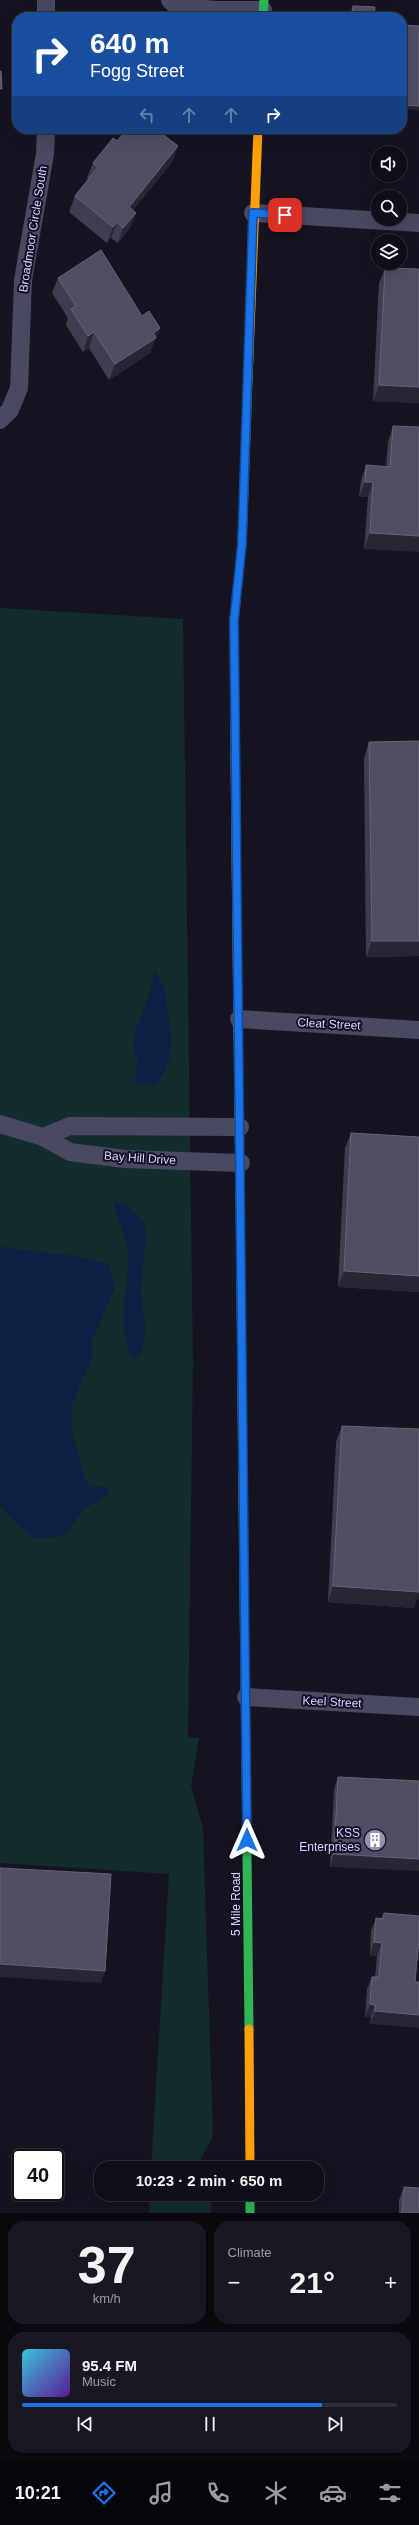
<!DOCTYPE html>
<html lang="en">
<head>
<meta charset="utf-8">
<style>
  :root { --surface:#100f19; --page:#191822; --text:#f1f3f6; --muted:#9c9ca2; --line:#302f38; --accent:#1a73e8 }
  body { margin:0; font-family:Helvetica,sans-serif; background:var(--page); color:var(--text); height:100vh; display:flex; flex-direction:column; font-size:15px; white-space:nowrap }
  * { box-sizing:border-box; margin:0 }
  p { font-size:13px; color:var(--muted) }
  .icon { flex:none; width:22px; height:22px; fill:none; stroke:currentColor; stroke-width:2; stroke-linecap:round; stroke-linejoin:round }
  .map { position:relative; height:2213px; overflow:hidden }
  .side { display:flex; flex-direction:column; gap:8px; padding:8px; background:#09080e; flex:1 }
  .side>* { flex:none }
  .guide { position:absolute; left:12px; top:12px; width:395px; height:122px; border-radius:16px; box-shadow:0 4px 16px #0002,0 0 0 1px var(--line); background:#1a4fa0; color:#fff; overflow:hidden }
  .tools { position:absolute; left:371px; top:146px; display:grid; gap:8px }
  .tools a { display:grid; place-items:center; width:36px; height:36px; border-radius:50%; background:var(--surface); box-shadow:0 4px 16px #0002,0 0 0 1px var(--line); font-size:20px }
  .speed { position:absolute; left:12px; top:2149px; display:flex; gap:8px; font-size:20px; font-weight:700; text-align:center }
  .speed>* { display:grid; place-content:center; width:52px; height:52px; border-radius:50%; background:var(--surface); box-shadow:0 4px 16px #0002,0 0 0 1px var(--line); line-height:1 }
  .speed .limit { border:2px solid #111; border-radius:6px; background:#fff; color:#111 }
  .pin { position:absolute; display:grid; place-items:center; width:34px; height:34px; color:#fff; margin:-17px; border-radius:8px; box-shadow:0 2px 6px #0006 }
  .me { position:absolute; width:44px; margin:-22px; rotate:0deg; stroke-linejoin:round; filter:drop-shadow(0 0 3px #0008) }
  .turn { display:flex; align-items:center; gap:14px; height:84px; padding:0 12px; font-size:18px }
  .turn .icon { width:52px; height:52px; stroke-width:2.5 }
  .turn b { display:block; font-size:28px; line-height:34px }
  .lanes { display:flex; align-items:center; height:38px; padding:0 12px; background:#0003; justify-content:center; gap:20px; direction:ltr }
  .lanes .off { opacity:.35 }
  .big { font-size:30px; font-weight:700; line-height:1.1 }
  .side .widget { flex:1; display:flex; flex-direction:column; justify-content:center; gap:6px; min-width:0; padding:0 14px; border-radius:16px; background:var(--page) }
  .side .dial { align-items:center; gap:0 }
  .dial b { font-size:52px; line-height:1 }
  .song { display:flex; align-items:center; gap:12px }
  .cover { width:48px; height:48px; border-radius:6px; background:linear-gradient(135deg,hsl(190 70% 55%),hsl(270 70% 35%)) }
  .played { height:4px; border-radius:2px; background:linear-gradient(90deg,var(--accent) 80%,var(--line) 80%) }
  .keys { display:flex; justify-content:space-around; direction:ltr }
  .heat { display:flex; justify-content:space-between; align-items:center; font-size:22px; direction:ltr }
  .side .tiles { flex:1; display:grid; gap:8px; grid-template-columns:1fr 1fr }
  .widget:last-child { grid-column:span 2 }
  .trip { position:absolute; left:94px; top:2161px; width:230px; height:40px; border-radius:16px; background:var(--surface); box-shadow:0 4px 16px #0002,0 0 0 1px var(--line); font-weight:700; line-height:40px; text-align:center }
  .tab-bar { display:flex; height:64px; justify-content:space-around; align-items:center; background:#06060a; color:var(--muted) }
  .tab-bar .icon { width:28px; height:28px }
  .tab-bar .current { color:var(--accent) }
  .tab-bar b { font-size:18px; color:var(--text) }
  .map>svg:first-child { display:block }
  .green { fill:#132c2d }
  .water { fill:#0d2144 }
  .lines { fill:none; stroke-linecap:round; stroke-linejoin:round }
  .street { stroke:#4a4962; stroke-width:18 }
  .fast { stroke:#30b455; stroke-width:9 }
  .slow { stroke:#ff9f0a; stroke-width:9 }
  .wall { fill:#403d50 }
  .shaded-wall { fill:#282635 }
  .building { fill:#504e63; stroke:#66637b }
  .route-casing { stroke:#114b97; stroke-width:10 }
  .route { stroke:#1a73e8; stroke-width:7 }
  .labels { text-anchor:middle; stroke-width:4; stroke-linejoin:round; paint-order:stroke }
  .street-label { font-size:12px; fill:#d9d4ff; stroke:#130f26 }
  .poi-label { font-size:12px; fill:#d9d4ff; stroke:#130f26; text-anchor:end }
</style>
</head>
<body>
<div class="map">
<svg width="419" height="2213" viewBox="0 0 419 2213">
  <rect width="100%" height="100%" fill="#161421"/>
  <!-- green -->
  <g class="green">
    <path d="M0,608L183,619L193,1362L188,1738H199L191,1786L203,1828L213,2136L200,2161L203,2168H151L169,1874L0,1863Z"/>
    <path d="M150,2194H211V2213H149Z"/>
  </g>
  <!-- water -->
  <g class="water">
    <path d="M154,970C166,988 165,993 168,1013C173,1043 174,1057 157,1084L137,1085L135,1072L138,1061L133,1045L134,1033L151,991Z"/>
    <path d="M115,1203L125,1204L135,1213L143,1221L146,1233L141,1292L146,1330L142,1350L136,1360C112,1334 131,1282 128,1250C127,1233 114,1219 115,1203Z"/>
    <path d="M0,1245L2,1247C36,1253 78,1253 109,1265L115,1288L92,1340L91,1362L72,1403L71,1430L87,1484L93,1488L101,1486L108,1489V1494L83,1510L66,1534C56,1536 45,1540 34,1537C26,1534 4,1512 0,1505Z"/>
  </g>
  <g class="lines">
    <!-- street -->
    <g class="street">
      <path d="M46,0V17"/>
      <path d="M170,0L177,7L217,10H263"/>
      <path d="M253,213L419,223"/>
      <path d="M0,420L10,410L19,388L23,280L45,154L46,129"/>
      <path d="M239,1019L419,1030"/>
      <path d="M0,1124L43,1137L70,1152L125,1159L241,1163"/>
      <path d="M43,1137L70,1126L240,1127"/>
      <path d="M246,1697L419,1707"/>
    </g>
    <!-- fast -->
    <g class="fast">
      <path d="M263,17L264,0"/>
      <path d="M235,755L234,620L242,544L248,380"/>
      <path d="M238,1032L241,1282"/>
      <path d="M243,1501L249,2029"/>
      <path d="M250,2194V2213"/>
    </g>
    <!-- slow -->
    <g class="slow">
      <path d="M248,380L258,129"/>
      <path d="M235,755L238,1032"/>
      <path d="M241,1282L243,1501"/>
      <path d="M249,2029L250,2168"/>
    </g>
  </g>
  <!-- wall -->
  <g class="wall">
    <path d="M353,6L374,17H351V11Z"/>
    <path d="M117,141L172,162L133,210L136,213L130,228L118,243L111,238L107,243L69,212L75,196L88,179L87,178L93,163Z"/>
    <path d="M385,268L419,269V403L373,401L379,283Z"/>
    <path d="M58,278L142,316L160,328L150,353L109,380L89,348L83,352L66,325L68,318L52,293Z"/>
    <path d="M393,426L419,427L364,549L368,497H359L361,481L366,465L386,467L388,442Z"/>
    <path d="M369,742L419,956L366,957L364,758Z"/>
    <path d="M351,1133L419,1137V1292L338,1287L345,1148Z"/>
    <path d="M342,1426L414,1608L328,1602L336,1442Z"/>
    <path d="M338,1777L419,1781L330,1867L334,1790Z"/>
    <path d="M384,1913L417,1961L370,2024L371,2017H365L367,1989L372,1977H375L377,1956L370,1955L371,1931L376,1918L381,1919Z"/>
    <path d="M404,2187L419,2213H399V2200Z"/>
  </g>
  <!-- shaded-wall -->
  <g class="shaded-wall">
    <path d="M402,105L419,106V110L402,109Z"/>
    <path d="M178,146L172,162L123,223L129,207Z"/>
    <path d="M136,213L130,228L118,243L123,228Z"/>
    <path d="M117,222L111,238L107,243L113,227Z"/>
    <path d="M160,328L150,353L109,380L115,364L153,333Z"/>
    <path d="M94,332L89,348L83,352L88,336Z"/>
    <path d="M379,385L419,387V403L373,401Z"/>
    <path d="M365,482H373L368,497H359Z"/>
    <path d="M370,533L419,536V552L364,549Z"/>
    <path d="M372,941H419V956L366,957Z"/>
    <path d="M344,1271L419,1276V1292L338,1287Z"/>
    <path d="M333,1586L419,1592V1595L414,1608L328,1602Z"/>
    <path d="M334,1854L419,1859V1871L330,1867Z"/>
    <path d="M374,1942L382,1943L377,1956L370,1955Z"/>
    <path d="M418,1948H419V1961L414,1960Z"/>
    <path d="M0,1964L105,1971L101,1983L0,1977Z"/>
    <path d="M370,2004L375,2005L371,2017H365Z"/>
    <path d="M375,2011L419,2015V2028L370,2024Z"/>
  </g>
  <!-- building -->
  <g class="building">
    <path d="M353,6L375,7L374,17H352Z"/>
    <path d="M402,25L419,26V106L402,105Z"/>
    <path d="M0,71H1L2,89H0Z"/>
    <path d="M127,129H156L178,146L129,207L136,213L123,228L117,222L113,227L75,196L98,167L93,163L113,138L117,141Z"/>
    <path d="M101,250L142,316L149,311L160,328L153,333L156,338L115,364L94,332L88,336L71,309L76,306L58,278Z"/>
    <path d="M385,268L419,269V387L379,385Z"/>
    <path d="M393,426L419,427V536L370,533L373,482H365L366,465L390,467Z"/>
    <path d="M419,741V941H372L369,742Z"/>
    <path d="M351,1133L419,1137V1276L344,1271Z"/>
    <path d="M342,1426L419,1429V1592L333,1586Z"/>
    <path d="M338,1777L419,1781V1859L334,1854Z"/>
    <path d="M0,1868L111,1874L105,1971L0,1964Z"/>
    <path d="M384,1913L419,1916V1948H418L415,1982H419V2015L375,2011V2005L370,2004L372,1977H379L382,1943L374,1942L376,1918L383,1919Z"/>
    <path d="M404,2187L419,2188V2213H402Z"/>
  </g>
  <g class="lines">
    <!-- route casing -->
    <g class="route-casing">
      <path id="route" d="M247,1840L234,620L242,544L253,213L285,215"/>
    </g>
    <!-- route -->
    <use href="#route" class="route"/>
  </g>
  <!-- icons -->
  <defs>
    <g id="building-disc" transform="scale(1.15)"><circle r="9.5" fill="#9591b1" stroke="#130f26"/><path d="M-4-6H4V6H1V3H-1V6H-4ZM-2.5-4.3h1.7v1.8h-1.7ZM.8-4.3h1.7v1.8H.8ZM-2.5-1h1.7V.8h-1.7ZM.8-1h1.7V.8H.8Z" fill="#fff"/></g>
  </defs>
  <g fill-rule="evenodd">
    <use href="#building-disc" x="375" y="1840"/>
  </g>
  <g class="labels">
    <!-- street labels -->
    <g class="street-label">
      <text transform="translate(33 229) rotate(-81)" y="4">Broadmoor Circle South</text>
      <text transform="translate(329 1024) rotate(3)" y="4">Cleat Street</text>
      <text transform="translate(140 1158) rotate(4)" y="4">Bay Hill Drive</text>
      <text transform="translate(332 1702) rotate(3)" y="4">Keel Street</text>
      <text transform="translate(236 1904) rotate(-90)" y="4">5 Mile Road</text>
    </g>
    <!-- poi labels -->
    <g class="poi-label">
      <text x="360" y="1837">KSS<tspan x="360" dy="14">Enterprises</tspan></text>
    </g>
  </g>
</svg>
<div class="tools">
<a><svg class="icon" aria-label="sound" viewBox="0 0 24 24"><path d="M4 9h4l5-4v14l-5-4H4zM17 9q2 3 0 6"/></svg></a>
<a><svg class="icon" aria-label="search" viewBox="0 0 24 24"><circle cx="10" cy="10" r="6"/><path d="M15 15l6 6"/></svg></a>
<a><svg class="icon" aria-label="layers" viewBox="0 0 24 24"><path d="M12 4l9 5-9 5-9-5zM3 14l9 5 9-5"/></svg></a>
</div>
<div class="speed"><div class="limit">40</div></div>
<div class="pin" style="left:285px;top:215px;background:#d93025"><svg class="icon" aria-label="arrive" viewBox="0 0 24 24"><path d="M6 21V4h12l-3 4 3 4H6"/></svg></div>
<svg class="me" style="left:247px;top:1840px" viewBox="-20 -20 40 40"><path d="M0-17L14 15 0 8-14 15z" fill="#1a73e8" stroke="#fff" stroke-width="4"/></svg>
<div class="trip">10:23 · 2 min · 650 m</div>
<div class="guide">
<div class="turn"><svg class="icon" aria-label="right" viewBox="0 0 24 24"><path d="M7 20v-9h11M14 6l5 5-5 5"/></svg><div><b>640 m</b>Fogg Street</div></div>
<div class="lanes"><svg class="icon off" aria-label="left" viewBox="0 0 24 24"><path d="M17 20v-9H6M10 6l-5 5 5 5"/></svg><svg class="icon off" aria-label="ahead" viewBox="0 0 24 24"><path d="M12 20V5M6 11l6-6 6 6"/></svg><svg class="icon off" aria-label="ahead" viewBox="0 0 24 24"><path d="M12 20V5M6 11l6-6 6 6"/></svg><svg class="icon" aria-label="right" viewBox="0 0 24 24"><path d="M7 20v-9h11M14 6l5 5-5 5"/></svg></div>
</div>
</div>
<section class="side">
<div class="tiles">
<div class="widget dial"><b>37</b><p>km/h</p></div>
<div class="widget"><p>Climate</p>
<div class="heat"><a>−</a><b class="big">21°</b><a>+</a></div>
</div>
<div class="widget">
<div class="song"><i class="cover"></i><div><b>95.4 FM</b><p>Music</p></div></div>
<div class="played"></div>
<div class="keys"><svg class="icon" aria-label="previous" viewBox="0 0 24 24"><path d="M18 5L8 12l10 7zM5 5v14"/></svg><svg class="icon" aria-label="pause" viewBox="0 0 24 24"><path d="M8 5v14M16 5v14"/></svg><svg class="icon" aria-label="next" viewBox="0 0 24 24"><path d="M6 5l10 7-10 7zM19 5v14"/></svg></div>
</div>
</div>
</section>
<nav class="tab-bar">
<b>10:21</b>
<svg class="icon current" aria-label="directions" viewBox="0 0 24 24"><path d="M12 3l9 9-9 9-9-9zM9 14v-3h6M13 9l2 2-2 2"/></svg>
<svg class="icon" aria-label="music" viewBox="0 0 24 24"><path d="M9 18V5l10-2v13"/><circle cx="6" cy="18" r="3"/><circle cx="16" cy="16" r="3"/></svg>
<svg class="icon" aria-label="phone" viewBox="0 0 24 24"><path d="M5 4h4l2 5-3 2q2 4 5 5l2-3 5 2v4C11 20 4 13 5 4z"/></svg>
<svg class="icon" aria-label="climate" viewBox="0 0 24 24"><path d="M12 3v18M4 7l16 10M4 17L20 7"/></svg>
<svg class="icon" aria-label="car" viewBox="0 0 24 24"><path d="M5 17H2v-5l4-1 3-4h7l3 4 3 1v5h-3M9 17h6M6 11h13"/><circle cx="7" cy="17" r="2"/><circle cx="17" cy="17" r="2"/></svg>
<svg class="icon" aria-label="filters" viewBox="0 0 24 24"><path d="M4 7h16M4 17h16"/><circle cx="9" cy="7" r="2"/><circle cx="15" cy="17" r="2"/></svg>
</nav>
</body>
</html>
